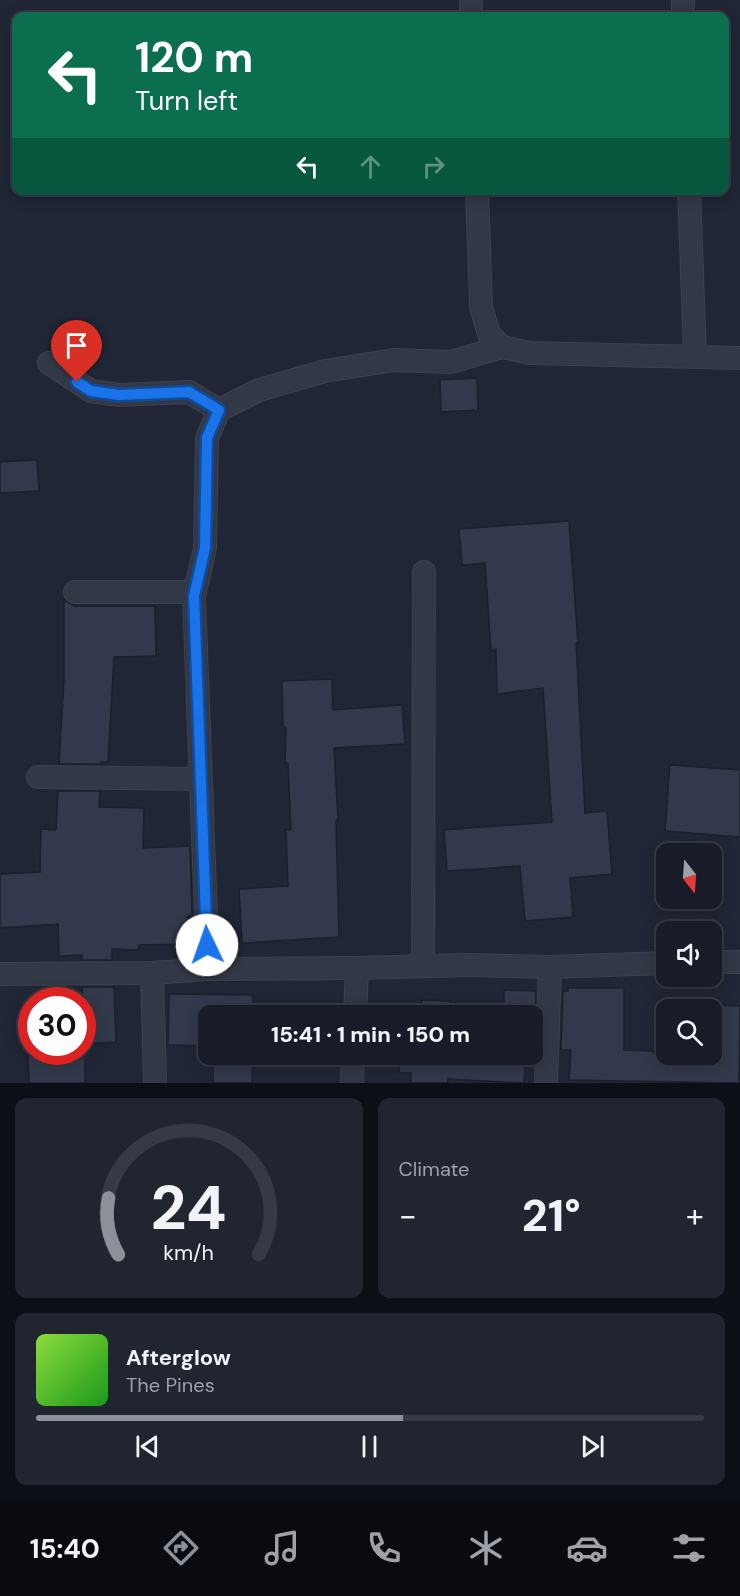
<!DOCTYPE html>
<html lang="en">
<head>
<meta charset="utf-8">
<style>
  :root { --surface:#181c28; --page:#212530; --text:#f1f3f6; --muted:#9fa1a8; --line:#363a45; --accent:#8c9099 }
  body { margin:0; font-family:"DM Sans",sans-serif; background:var(--page); color:var(--text); height:100vh; display:flex; flex-direction:column; font-size:22px; white-space:nowrap }
  * { box-sizing:border-box; margin:0 }
  p { font-size:20px; color:var(--muted) }
  .icon { flex:none; width:33px; height:33px; fill:none; stroke:currentColor; stroke-width:2; stroke-linecap:round; stroke-linejoin:round }
  .map { position:relative; height:1083px; overflow:hidden }
  .sheet { display:flex; flex-direction:column; gap:15px; padding:15px; background:#0d0f16; flex:1 }
  .sheet>* { flex:none }
  .hud { position:absolute; left:12px; top:12px; width:717px; height:183px; border-radius:12px; box-shadow:0 3px 15px #0003,0 0 0 2px var(--line); background:#0b6e4f; color:#fff; overflow:hidden }
  .needle { width:39px; rotate:163deg }
  .buttons { position:absolute; left:656px; top:843px; display:grid; gap:12px }
  .buttons a { display:grid; place-items:center; width:66px; height:66px; border-radius:12px; background:var(--surface); box-shadow:0 3px 15px #0003,0 0 0 2px var(--line); font-size:30px }
  .speed { position:absolute; left:18px; top:987px; display:flex; gap:12px; font-size:30px; font-weight:700; text-align:center }
  .speed>* { display:grid; place-content:center; width:78px; height:78px; border-radius:50%; background:var(--surface); box-shadow:0 3px 15px #0003,0 0 0 2px var(--line); line-height:1 }
  .speed .limit { border:9px solid #d22; background:#fff; color:#111 }
  .pin { position:absolute; display:grid; place-items:center; width:51px; height:51px; color:#fff; margin:-62px -26px; border-radius:50% 50% 50% 0; rotate:-45deg; box-shadow:0 0 6px #0007 }
  .pin .icon { rotate:45deg }
  .me { position:absolute; width:66px; margin:-33px; rotate:357deg; stroke-linejoin:round; filter:drop-shadow(0 0 4px #0008) }
  .turn { display:flex; align-items:center; gap:21px; height:126px; padding:0 24px; font-size:27px }
  .turn .icon { width:78px; height:78px; stroke-width:2.5 }
  .turn b { display:block; font-size:42px; line-height:51px }
  .lanes { display:flex; align-items:center; height:57px; padding:0 24px; background:#0003; justify-content:center; gap:30px; direction:ltr }
  .lanes .off { opacity:.35 }
  .big { font-size:45px; font-weight:800; line-height:1.1 }
  .sheet .tile { flex:1; display:flex; flex-direction:column; justify-content:center; gap:9px; min-width:0; padding:0 21px; border-radius:12px; background:var(--page) }
  .sheet .dial { align-items:center; gap:0 }
  .dial svg { height:156px; overflow:visible; fill:none; stroke:var(--line); stroke-width:7; stroke-linecap:round; text-anchor:middle }
  .dial text { fill:var(--text); stroke:none }
  .song { display:flex; align-items:center; gap:18px }
  .cover { width:72px; height:72px; border-radius:9px; background:linear-gradient(135deg,hsl(90 70% 55%),hsl(120 70% 35%)) }
  .played { height:6px; border-radius:3px; background:linear-gradient(90deg,var(--accent) 55%,var(--line) 55%) }
  .keys { display:flex; justify-content:space-around; direction:ltr }
  .heat { display:flex; justify-content:space-between; align-items:center; font-size:33px; direction:ltr }
  .sheet .tiles { flex:1; display:grid; gap:15px; grid-template-columns:1fr 1fr }
  .tile:last-child { grid-column:span 2 }
  .trip { position:absolute; left:198px; top:1005px; width:345px; height:60px; border-radius:12px; background:var(--surface); box-shadow:0 3px 15px #0003,0 0 0 2px var(--line); font-weight:800; line-height:60px; text-align:center }
  .dock { display:flex; height:96px; justify-content:space-around; align-items:center; background:#0a0b10; color:var(--muted) }
  .dock .icon { width:42px; height:42px }
  .dock .on { color:var(--accent) }
  .dock b { font-size:27px; color:var(--text) }
  .map>svg:first-child { display:block }
  .building { fill:#32394c; stroke:#1a202c; stroke-width:1.5 }
  .lines { fill:none; stroke-linecap:round; stroke-linejoin:round }
  .street-casing { stroke:#3c424f; stroke-width:24 }
  .street { stroke:#333846; stroke-width:22 }
  .route-casing { stroke:#114b97; stroke-width:15 }
  .route { stroke:#1a73e8; stroke-width:10 }
</style>
</head>
<body>
<div class="map">
<svg width="740" height="1083" viewBox="0 0 740 1083">
  <rect width="100%" height="100%" fill="#202635"/>
  <!-- building -->
  <g class="building">
    <path d="M477,378L478,410L441,412L440,380Z"/>
    <path d="M37,460L39,491L0,493V462Z"/>
    <path d="M569,521L578,643H576L585,813L607,811L612,874L570,878L573,917L525,921L520,866L447,871L444,830L552,822L543,688L497,694L496,649L491,650L485,563L462,565L459,529Z"/>
    <path d="M64,600L75,606H155L156,656L114,657L108,762H101V764H59L64,680Z"/>
    <path d="M332,679L333,710L402,705L405,744L334,748L338,820H336L339,937L242,943L239,889L288,886L286,830H291L288,763H285L286,728H283L282,681Z"/>
    <path d="M670,765L740,770V837L665,831Z"/>
    <path d="M58,791H100L99,807L144,808L143,848L190,846L192,916H188V944L139,945L138,950L112,949V960H82V955L59,956L58,924L0,928V874L40,872L41,829L56,830Z"/>
    <path d="M82,987H114L116,1042L82,1044Z"/>
    <path d="M568,988H624V1050L654,1051V1054H711V1005L740,1006L739,1083L569,1080L571,1050H561L563,991H568Z"/>
    <path d="M504,990L536,991L534,1049L532,1016H504Z"/>
    <path d="M169,994L253,995V1016H208V1046L168,1045Z"/>
    <path d="M422,1000L450,1001L449,1016H400L401,1006H422Z"/>
    <path d="M28,1052H85V1083H29Z"/>
    <path d="M213,1054H253L252,1083H213Z"/>
    <path d="M400,1054H526L524,1083L448,1079V1083H411V1073H399Z"/>
  </g>
  <g class="lines">
    <!-- street casing -->
    <g class="street-casing">
      <g id="street">
        <path d="M471,0V16"/>
        <path d="M683,0V16"/>
        <path d="M477,190L481,307L489,334L502,347L530,353L740,358"/>
        <path d="M689,190L695,356"/>
        <path d="M49,363L91,391L119,395L189,392L219,410"/>
        <path d="M75,592H186L194,596L208,969"/>
        <path d="M194,596L205,548L207,438L219,410L259,390L325,371L394,360L451,362L502,347"/>
        <path d="M38,777L200,779"/>
        <path d="M711,962H740"/>
        <path d="M423,966L424,572"/>
        <path d="M152,973L155,1083"/>
        <path d="M0,974L152,973L208,969L357,968L469,965L550,967L666,963"/>
        <path d="M355,1016L357,968"/>
        <path d="M352,1083L353,1054"/>
        <path d="M546,1083L550,967"/>
      </g>
    </g>
    <!-- street -->
    <use href="#street" class="street"/>
  </g>
  <g class="lines">
    <!-- route casing -->
    <g class="route-casing">
      <path id="route" d="M77,382L91,391L119,395L189,392L219,410L207,438L205,548L194,596L207,945"/>
    </g>
    <!-- route -->
    <use href="#route" class="route"/>
  </g>
</svg>
<div class="buttons">
<a><svg class="needle" viewBox="-14 -14 28 28"><path d="M0-13l5 13h-10z" fill="#e53935"/><path d="M0 13l5-13h-10z" fill="#9fa1a8"/></svg></a>
<a><svg class="icon" aria-label="sound" viewBox="0 0 24 24"><path d="M4 9h4l5-4v14l-5-4H4zM17 9q2 3 0 6"/></svg></a>
<a><svg class="icon" aria-label="search" viewBox="0 0 24 24"><circle cx="10" cy="10" r="6"/><path d="M15 15l6 6"/></svg></a>
</div>
<div class="speed"><div class="limit">30</div></div>
<div class="pin" style="left:77px;top:382px;background:#d93025"><svg class="icon" aria-label="arrive" viewBox="0 0 24 24"><path d="M6 21V4h12l-3 4 3 4H6"/></svg></div>
<svg class="me" style="left:207px;top:945px" viewBox="-20 -20 40 40"><circle r="19" fill="#fff"/><path d="M0-13L10 11 0 6-10 11z" fill="#1a73e8"/></svg>
<div class="trip">15:41 · 1 min · 150 m</div>
<div class="hud">
<div class="turn"><svg class="icon" aria-label="left" viewBox="0 0 24 24"><path d="M17 20v-9H6M10 6l-5 5 5 5"/></svg><div><b>120 m</b>Turn left</div></div>
<div class="lanes"><svg class="icon" aria-label="left" viewBox="0 0 24 24"><path d="M17 20v-9H6M10 6l-5 5 5 5"/></svg><svg class="icon off" aria-label="ahead" viewBox="0 0 24 24"><path d="M12 20V5M6 11l6-6 6 6"/></svg><svg class="icon off" aria-label="right" viewBox="0 0 24 24"><path d="M7 20v-9h11M14 6l5 5-5 5"/></svg></div>
</div>
</div>
<section class="sheet">
<div class="tiles">
<div class="tile dial"><svg viewBox="0 0 100 80">
<path d="M14 69A42 42 0 1 1 86 69"/>
<path d="M14 69A42 42 0 0 1 9 40" stroke="#8c9099"/>
<text x="50" y="56" font-size="32" font-weight="700">24</text>
<text x="50" y="72" font-size="11">km/h</text>
</svg></div>
<div class="tile"><p>Climate</p>
<div class="heat"><a>−</a><b class="big">21°</b><a>+</a></div>
</div>
<div class="tile">
<div class="song"><i class="cover"></i><div><b>Afterglow</b><p>The Pines</p></div></div>
<div class="played"></div>
<div class="keys"><svg class="icon" aria-label="previous" viewBox="0 0 24 24"><path d="M18 5L8 12l10 7zM5 5v14"/></svg><svg class="icon" aria-label="pause" viewBox="0 0 24 24"><path d="M8 5v14M16 5v14"/></svg><svg class="icon" aria-label="next" viewBox="0 0 24 24"><path d="M6 5l10 7-10 7zM19 5v14"/></svg></div>
</div>
</div>
</section>
<nav class="dock">
<b>15:40</b>
<svg class="icon on" aria-label="directions" viewBox="0 0 24 24"><path d="M12 3l9 9-9 9-9-9zM9 14v-3h6M13 9l2 2-2 2"/></svg>
<svg class="icon" aria-label="music" viewBox="0 0 24 24"><path d="M9 18V5l10-2v13"/><circle cx="6" cy="18" r="3"/><circle cx="16" cy="16" r="3"/></svg>
<svg class="icon" aria-label="phone" viewBox="0 0 24 24"><path d="M5 4h4l2 5-3 2q2 4 5 5l2-3 5 2v4C11 20 4 13 5 4z"/></svg>
<svg class="icon" aria-label="climate" viewBox="0 0 24 24"><path d="M12 3v18M4 7l16 10M4 17L20 7"/></svg>
<svg class="icon" aria-label="car" viewBox="0 0 24 24"><path d="M5 17H2v-5l4-1 3-4h7l3 4 3 1v5h-3M9 17h6M6 11h13"/><circle cx="7" cy="17" r="2"/><circle cx="17" cy="17" r="2"/></svg>
<svg class="icon" aria-label="filters" viewBox="0 0 24 24"><path d="M4 7h16M4 17h16"/><circle cx="9" cy="7" r="2"/><circle cx="15" cy="17" r="2"/></svg>
</nav>
</body>
</html>
